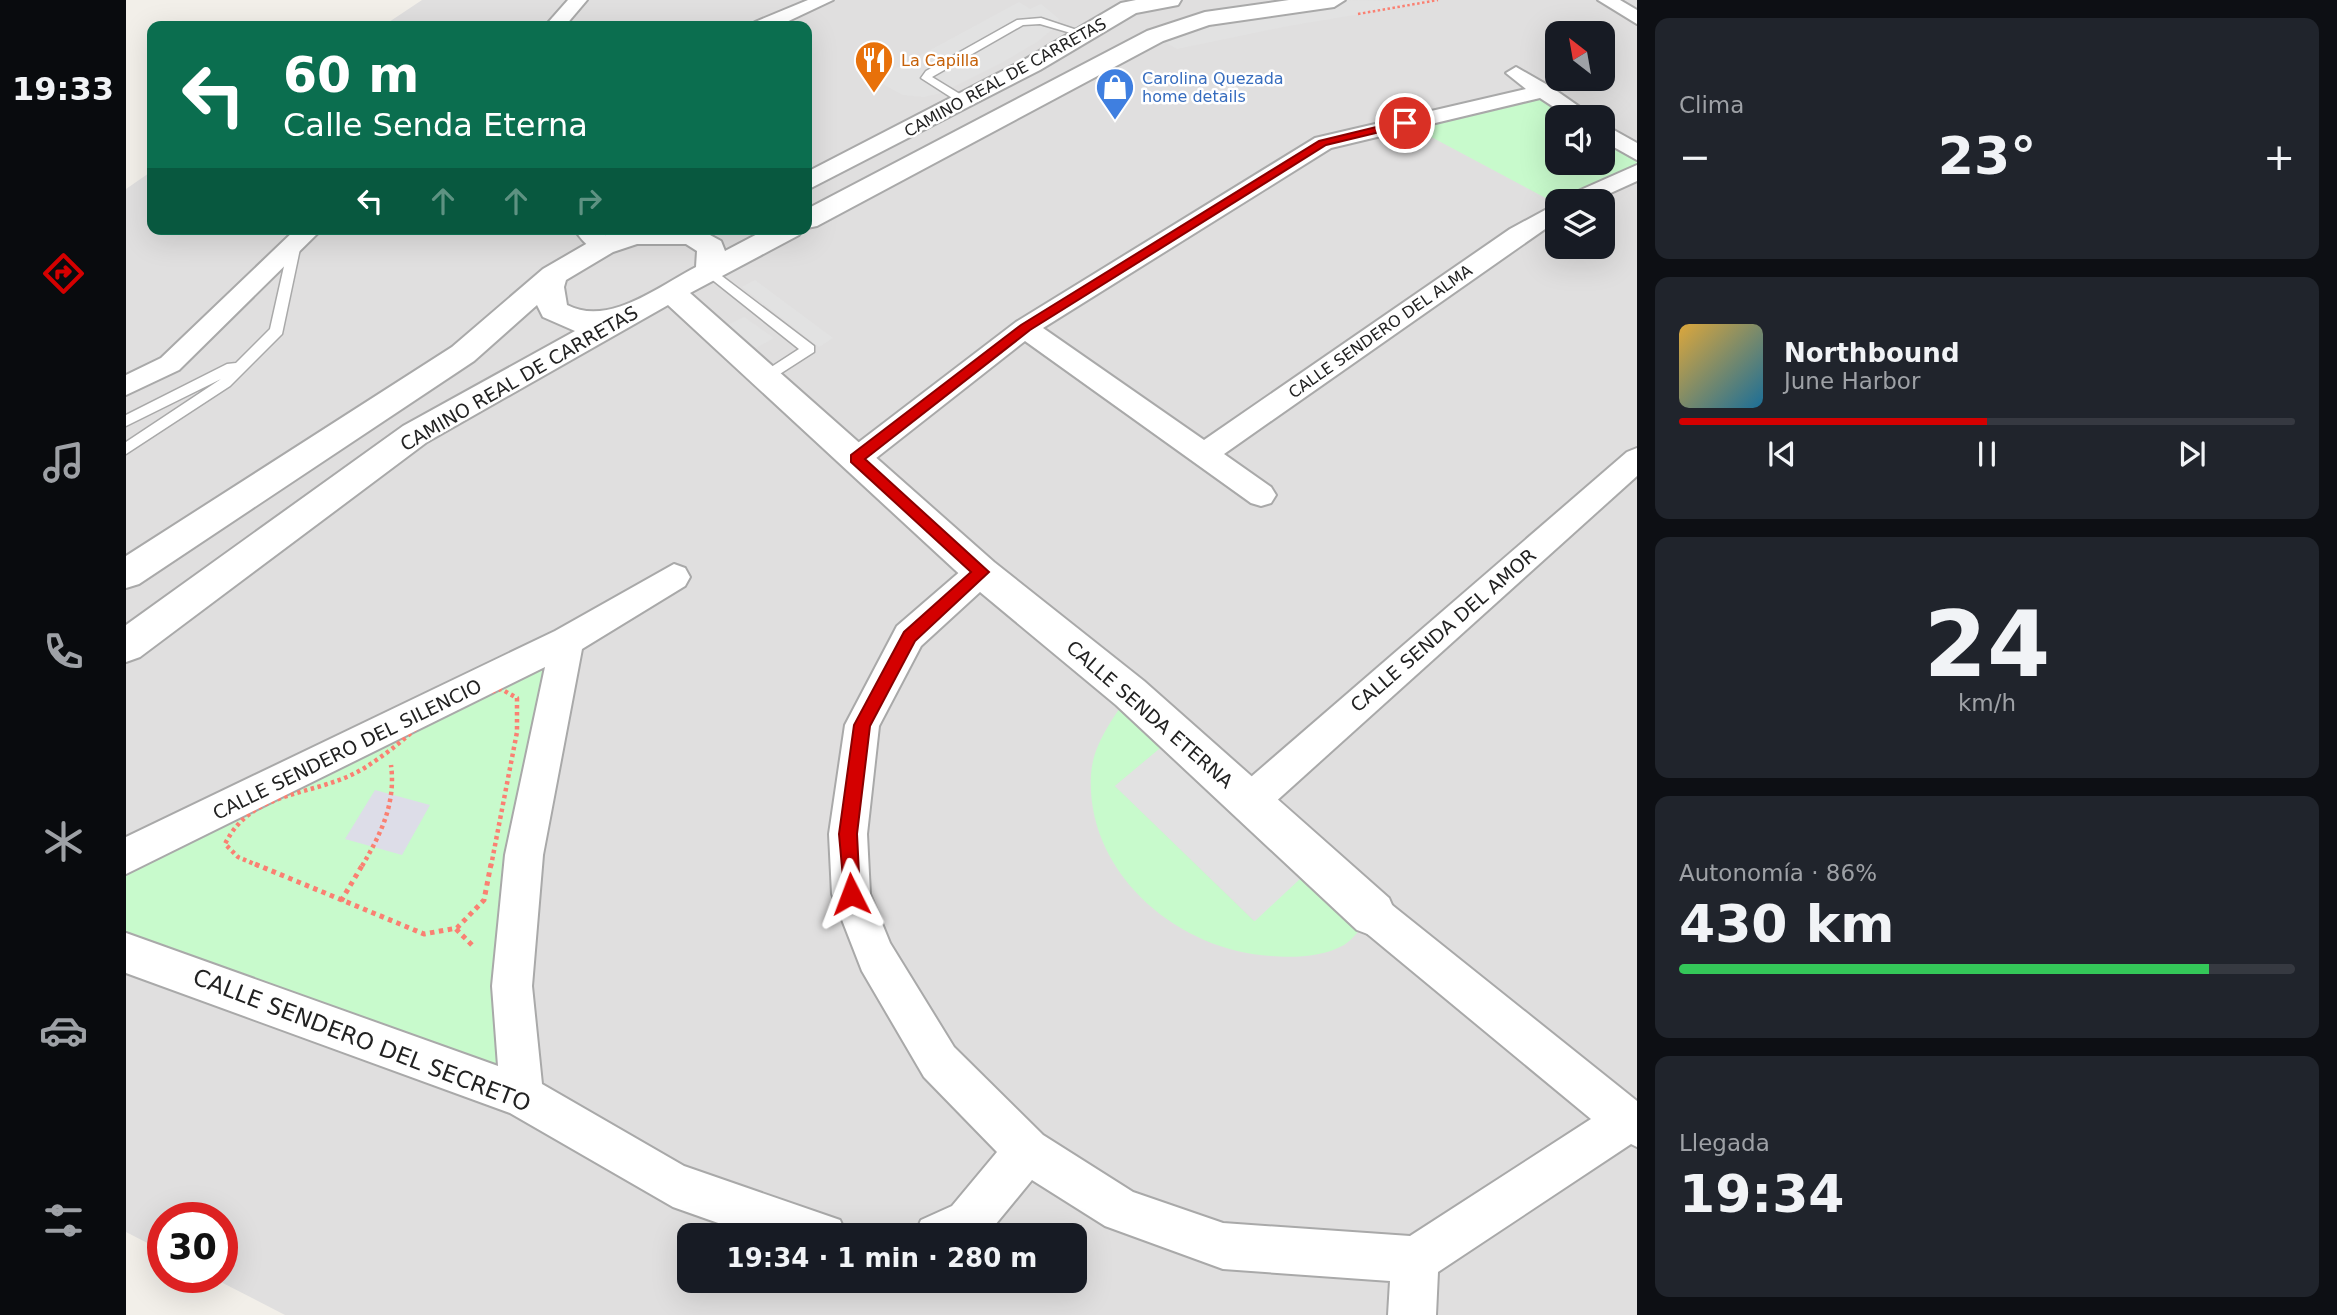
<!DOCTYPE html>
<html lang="es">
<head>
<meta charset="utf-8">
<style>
  :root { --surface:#171b24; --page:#20242c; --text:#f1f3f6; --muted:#9ea1a6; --line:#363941; --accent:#d40000 }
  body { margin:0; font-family:"DejaVu Sans",sans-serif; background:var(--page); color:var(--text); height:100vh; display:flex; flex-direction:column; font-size:26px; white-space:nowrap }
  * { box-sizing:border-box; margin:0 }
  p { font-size:23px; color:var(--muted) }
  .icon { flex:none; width:38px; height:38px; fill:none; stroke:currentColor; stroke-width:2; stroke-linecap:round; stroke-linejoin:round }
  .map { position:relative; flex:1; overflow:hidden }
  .side { display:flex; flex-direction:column; gap:18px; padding:18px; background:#0d0f14; width:700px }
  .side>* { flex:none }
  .top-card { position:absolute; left:21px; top:21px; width:665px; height:214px; border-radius:14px; box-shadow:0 7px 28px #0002; background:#0b6e4f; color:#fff; overflow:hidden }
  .needle { width:46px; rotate:329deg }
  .fabs { position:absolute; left:1419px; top:21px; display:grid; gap:14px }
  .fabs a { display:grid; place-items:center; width:70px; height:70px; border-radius:14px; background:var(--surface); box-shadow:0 7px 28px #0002; font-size:35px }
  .speed { position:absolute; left:21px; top:1202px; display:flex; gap:14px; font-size:35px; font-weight:700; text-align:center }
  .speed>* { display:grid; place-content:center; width:91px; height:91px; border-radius:50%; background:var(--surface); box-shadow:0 7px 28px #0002; line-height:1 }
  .speed .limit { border:10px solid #d22; background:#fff; color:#111 }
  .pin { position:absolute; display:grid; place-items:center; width:60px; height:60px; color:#fff; margin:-30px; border:4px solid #fff; border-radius:50%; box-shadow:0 2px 7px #0007 }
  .me { position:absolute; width:77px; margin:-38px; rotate:357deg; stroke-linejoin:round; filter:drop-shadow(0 0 5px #0008) }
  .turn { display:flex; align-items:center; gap:24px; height:147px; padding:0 21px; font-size:32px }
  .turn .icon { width:91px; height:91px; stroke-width:2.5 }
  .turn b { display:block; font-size:49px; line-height:60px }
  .lanes { display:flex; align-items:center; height:66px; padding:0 21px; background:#0003; justify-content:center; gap:35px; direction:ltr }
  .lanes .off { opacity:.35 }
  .big { font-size:52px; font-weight:600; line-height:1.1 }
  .side .tile { flex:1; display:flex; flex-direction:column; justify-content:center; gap:10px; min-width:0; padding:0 24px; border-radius:14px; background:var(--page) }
  .side .dial { align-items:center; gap:0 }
  .dial b { font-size:91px; line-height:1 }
  .song { display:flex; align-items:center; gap:21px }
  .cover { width:84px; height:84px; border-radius:10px; background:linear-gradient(135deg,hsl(40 70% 55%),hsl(200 70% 35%)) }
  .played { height:7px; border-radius:4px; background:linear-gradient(90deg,var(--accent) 50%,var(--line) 50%) }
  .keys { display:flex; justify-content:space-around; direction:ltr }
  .heat { display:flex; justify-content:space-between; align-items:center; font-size:38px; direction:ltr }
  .charge { height:10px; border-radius:5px; background:linear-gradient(90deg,#34c759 86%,var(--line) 0) }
  .trip { position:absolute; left:551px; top:1223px; width:410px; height:70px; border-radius:14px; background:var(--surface); box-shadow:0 7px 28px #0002; font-weight:600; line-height:70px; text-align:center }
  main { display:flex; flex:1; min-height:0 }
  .tabs { display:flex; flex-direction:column; width:126px; justify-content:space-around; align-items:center; background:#090b0e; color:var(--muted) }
  .tabs .icon { width:49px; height:49px }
  .tabs .current { color:var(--accent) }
  .tabs b { font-size:32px; color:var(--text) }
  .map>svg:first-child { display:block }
  .residential { fill:#e0dfdf; fill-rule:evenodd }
  .park { fill:#c8facc }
  .parking { fill:#e2e2e2 }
  .plaza { fill:#dddde8 }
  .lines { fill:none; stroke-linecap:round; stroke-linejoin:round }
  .service-casing { stroke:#a9a9a9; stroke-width:3 }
  .minor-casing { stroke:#a9a9a9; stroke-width:4 }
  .tertiary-casing { stroke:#a9a9a9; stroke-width:4 }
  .path-far2 { stroke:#fa8072; stroke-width:2.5; stroke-dasharray:2.5 2.5; stroke-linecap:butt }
  .path-far1 { stroke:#fa8072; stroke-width:4.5; stroke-dasharray:3.5 3.5; stroke-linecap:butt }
  .path { stroke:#fa8072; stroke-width:5; stroke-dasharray:4.5 4.5; stroke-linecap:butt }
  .service { fill:#fff; fill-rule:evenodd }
  .minor { fill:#fff; fill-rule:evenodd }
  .tertiary { fill:#fff; fill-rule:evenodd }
  .route { fill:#d40000; stroke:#8a0000; stroke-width:2 }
  .labels { text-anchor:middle; stroke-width:5; stroke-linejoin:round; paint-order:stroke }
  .far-food-label { font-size:16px; fill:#c56008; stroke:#fff; text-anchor:start }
  .far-street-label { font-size:16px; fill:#222; stroke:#fff }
  .far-shop-label { font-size:16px; fill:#366cbe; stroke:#fff; text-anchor:start }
  .street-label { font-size:19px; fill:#222; stroke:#fff }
  .near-street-label { font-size:23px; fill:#222; stroke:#fff }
</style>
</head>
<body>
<main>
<nav class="tabs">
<b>19:33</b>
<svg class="icon current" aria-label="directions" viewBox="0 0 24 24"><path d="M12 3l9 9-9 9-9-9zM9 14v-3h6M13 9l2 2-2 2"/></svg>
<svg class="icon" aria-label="music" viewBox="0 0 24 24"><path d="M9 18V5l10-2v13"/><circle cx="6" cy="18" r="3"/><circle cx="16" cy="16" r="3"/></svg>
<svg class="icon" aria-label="phone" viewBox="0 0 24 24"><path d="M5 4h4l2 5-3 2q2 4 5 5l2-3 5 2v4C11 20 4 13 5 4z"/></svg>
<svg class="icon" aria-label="climate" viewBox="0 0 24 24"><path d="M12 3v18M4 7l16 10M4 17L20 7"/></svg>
<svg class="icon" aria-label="car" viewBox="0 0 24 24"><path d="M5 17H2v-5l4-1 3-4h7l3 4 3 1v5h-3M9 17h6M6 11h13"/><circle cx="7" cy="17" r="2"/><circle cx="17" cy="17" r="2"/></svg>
<svg class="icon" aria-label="filters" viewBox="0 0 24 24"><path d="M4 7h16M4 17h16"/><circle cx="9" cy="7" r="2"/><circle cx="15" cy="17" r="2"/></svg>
</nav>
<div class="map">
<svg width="1511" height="1315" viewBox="0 0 1511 1315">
  <rect width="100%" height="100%" fill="#f2efe9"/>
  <!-- residential -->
  <path class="residential" d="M296,0H1511V1315H159L87,1278H96V1218H37V1251L0,1232V189L26,171V229H681V26H257ZM1432,33H1477V79H1432ZM1432,117H1477V163H1432ZM1432,201H1477V247H1432ZM564,1236H948V1281H564Z"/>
  <!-- park -->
  <g class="park">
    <path d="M1418,91L1457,117H1432V163H1477V131L1511,153V172L1449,201H1432L1431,204L1279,123Z"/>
    <path d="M441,641L398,855L396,1096L0,953V856Z"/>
    <path d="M1004,693L1050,735L989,786L1128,921L1192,862L1247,914C1238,923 1228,939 1218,945C1197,957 1167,958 1145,956C1052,951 959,873 965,774C967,744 988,717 1004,693Z"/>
  </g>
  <!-- parking -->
  <g class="parking">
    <path d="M1207,0L1313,1L1162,26L1051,49L1029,36L1079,19Z"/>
    <path d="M893,2L904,9L915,4L933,19L928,28L911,42L877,62L815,93L798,97L777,95L749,80Z"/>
    <path d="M629,280L707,338L693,347L616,287Z"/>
    <path d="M618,317L648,338L630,348L600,326Z"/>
    <path d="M1050,735L1192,862L1129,921L989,786Z"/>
  </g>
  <!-- plaza -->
  <path class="plaza" d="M249,790L304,805L276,855L219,839Z"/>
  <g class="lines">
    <!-- service casing -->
    <g class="service-casing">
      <g id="service">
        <path d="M915,18L960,33L955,36L914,24L897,25L806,77L842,99V103H834L795,78L800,71L891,20Z"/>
        <path d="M169,240L175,244L156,334L104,386L0,454V442L95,379L0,426V415L101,364L110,363L144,329L163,244Z"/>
        <path d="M584,267L688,346V352L646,379H636V373L673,349L579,274V268Z"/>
      </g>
    </g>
    <!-- minor casing -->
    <g class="minor-casing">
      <g id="minor">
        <path d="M442,0H461L439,26H419Z"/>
        <path d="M682,0H707L652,26H626L629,22Z"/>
        <path d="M1472,0H1494L1511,10V24Z"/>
        <path d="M1390,67L1425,87L1468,117H1443L1414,98L1205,148L917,328L1078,440L1384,229L1432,203V220L1098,454L1145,487L1150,495L1145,503L1135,506L1125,503L899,341L740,466L730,470L720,466L716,459L720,452L890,322L1189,138L1400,89L1380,73Z"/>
        <path d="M1477,124L1511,143V160L1477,141Z"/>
        <path d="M1511,165V181L1467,201H1437L1441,196Z"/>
        <path d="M170,229H196L53,370L0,395V375L35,358Z"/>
        <path d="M448,229H474L489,246L486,251C468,256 458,243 448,229Z"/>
        <path d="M1511,448V476L1137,813L1124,818L1111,813L1106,801L1111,789L1501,452Z"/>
        <path d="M855,560L866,563L871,572L866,581L795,646L753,726L741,834L744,894L764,943L828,1047L917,1135L1007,1192L1097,1223L1284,1236L1465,1119L1233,927L1228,914L1233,901L1247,895L1261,901L1511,1101V1147L1505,1144L1312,1272L1310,1315H1262L1264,1281L1097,1269L979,1226L906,1180L860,1236H788L795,1220L826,1206L871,1152L798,1077L736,971L706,894L703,834L719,725L771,626L844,563Z"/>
        <path d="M548,564L559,568L564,577L559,586L456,649L417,855L406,986L416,1084L558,1166L714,1220L721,1236H629L547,1207L384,1113L0,973V933L372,1066L366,986L379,855L419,667L0,874V837L429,631Z"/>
      </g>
    </g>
    <!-- tertiary casing -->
    <g class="tertiary-casing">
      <g id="tertiary">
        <path d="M1010,0H1055L1052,5L1010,13L914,70L681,190V172L898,60L995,3Z"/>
        <path d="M1163,0H1219L1208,7L1083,25L1037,41L691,226L681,228V209L1021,31L1079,12Z"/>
        <path d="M496,229H573L595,241L599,251L641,229H677L673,235L564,293L868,562L1018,681L1263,898L1270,914L1263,930L1247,936L1231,930L990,705L842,582L542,305L301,442L14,657L0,662V625L277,426L449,331L417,317L411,305L348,361L13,584L0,588V556L326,347L417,269L467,240ZM511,244H560L571,251L570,267C533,286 483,327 441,305L438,287L440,280L487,252Z"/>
      </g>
    </g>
    <!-- path-far2 -->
    <path class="path-far2" d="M1232,14L1312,0"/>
    <!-- path-far1 -->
    <g class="path-far1">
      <path d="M133,866L112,857L99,844C127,787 191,798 240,767C257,756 276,742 290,728C298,720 305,711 313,705C317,702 365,692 375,689L391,698V732L365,866"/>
      <path d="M236,866C255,834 270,803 265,765"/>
    </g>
    <!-- path -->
    <g class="path">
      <path d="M129,864L298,934L331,928L358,900L365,864"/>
      <path d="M215,901L237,864"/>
      <path d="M330,929L349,948"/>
    </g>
    <!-- service -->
    <use href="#service" class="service"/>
    <!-- minor -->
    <use href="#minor" class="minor"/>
    <!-- tertiary -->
    <use href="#tertiary" class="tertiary"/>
  </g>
  <!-- route -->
  <path class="route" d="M1279,120L1283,121V125L1200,145L904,330L739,459L863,572L789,641L744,726L731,834L734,894L732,900L725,903L719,900L713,834L728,725L778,632L845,572L725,462V455L895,325L1193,141Z"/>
  <!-- icons -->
  <defs>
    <g id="restaurant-pin" transform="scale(2.0125)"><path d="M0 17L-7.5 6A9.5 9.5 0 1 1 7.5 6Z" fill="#e8710a" stroke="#fff"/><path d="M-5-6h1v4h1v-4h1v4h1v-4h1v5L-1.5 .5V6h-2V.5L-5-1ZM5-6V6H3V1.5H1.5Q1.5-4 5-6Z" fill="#fff"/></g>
    <g id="shop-pin" transform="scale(2.0125)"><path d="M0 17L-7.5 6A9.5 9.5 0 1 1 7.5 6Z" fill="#3f7fe0" stroke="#fff"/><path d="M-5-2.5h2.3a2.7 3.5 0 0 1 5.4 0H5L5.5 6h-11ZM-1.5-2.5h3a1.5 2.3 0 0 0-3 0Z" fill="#fff"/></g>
  </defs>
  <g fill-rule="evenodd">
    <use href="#restaurant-pin" x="748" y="60"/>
    <use href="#shop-pin" x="989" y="87"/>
  </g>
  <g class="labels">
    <!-- far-food labels -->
    <g class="far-food-label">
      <text x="775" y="66">La Capilla</text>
    </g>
    <!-- far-street labels -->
    <g class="far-street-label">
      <text transform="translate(879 77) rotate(-29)" y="6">CAMINO REAL DE CARRETAS</text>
      <text transform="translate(1254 331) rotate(-35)" y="6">CALLE SENDERO DEL ALMA</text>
    </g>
    <!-- far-shop labels -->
    <g class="far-shop-label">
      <text x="1016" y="84">Carolina Quezada<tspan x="1016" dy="18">home details</tspan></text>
    </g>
    <!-- street labels -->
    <g class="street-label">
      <text transform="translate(393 378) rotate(-30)" y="7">CAMINO REAL DE CARRETAS</text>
      <text transform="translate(1317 630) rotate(-41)" y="7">CALLE SENDA DEL AMOR</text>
      <text transform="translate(1024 714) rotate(41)" y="7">CALLE SENDA ETERNA</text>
      <text transform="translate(221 749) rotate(-26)" y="7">CALLE SENDERO DEL SILENCIO</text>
    </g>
    <!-- near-street labels -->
    <g class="near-street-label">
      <text transform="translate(236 1040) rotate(21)" y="8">CALLE SENDERO DEL SECRETO</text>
    </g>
  </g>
</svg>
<div class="fabs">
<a><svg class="needle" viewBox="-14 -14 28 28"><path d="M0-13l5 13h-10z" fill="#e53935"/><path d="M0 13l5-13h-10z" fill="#9ea1a6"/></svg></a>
<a><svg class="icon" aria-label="sound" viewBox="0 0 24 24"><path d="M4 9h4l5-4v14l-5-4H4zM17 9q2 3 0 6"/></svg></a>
<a><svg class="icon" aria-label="layers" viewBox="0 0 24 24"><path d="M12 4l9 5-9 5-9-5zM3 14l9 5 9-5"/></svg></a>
</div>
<div class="speed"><div class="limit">30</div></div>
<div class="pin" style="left:1279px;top:123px;background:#d93025"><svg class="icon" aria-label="arrive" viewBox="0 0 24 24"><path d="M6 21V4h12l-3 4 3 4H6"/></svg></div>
<svg class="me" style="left:725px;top:894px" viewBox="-20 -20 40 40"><path d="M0-17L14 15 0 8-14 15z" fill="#d40000" stroke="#fff" stroke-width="4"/></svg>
<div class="trip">19:34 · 1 min · 280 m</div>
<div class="top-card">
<div class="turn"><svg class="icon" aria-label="left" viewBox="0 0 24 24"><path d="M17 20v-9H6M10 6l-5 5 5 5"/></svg><div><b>60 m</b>Calle Senda Eterna</div></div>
<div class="lanes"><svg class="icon" aria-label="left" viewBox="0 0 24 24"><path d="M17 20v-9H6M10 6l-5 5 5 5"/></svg><svg class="icon off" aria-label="ahead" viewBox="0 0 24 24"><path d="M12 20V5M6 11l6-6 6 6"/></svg><svg class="icon off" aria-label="ahead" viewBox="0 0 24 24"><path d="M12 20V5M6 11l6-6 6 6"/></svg><svg class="icon off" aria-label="right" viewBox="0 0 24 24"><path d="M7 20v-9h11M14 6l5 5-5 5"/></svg></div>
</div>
</div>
<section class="side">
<div class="tile"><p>Clima</p>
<div class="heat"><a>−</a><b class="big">23°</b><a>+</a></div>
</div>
<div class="tile">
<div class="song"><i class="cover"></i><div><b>Northbound</b><p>June Harbor</p></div></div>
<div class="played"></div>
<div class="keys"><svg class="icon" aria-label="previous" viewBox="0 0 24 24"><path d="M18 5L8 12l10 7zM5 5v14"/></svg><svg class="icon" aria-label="pause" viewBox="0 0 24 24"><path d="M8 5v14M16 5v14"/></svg><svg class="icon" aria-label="next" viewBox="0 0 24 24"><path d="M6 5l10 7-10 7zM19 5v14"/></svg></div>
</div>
<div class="tile dial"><b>24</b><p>km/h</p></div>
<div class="tile"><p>Autonomía · 86%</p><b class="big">430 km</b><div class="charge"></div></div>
<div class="tile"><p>Llegada</p><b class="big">19:34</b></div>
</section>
</main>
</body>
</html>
